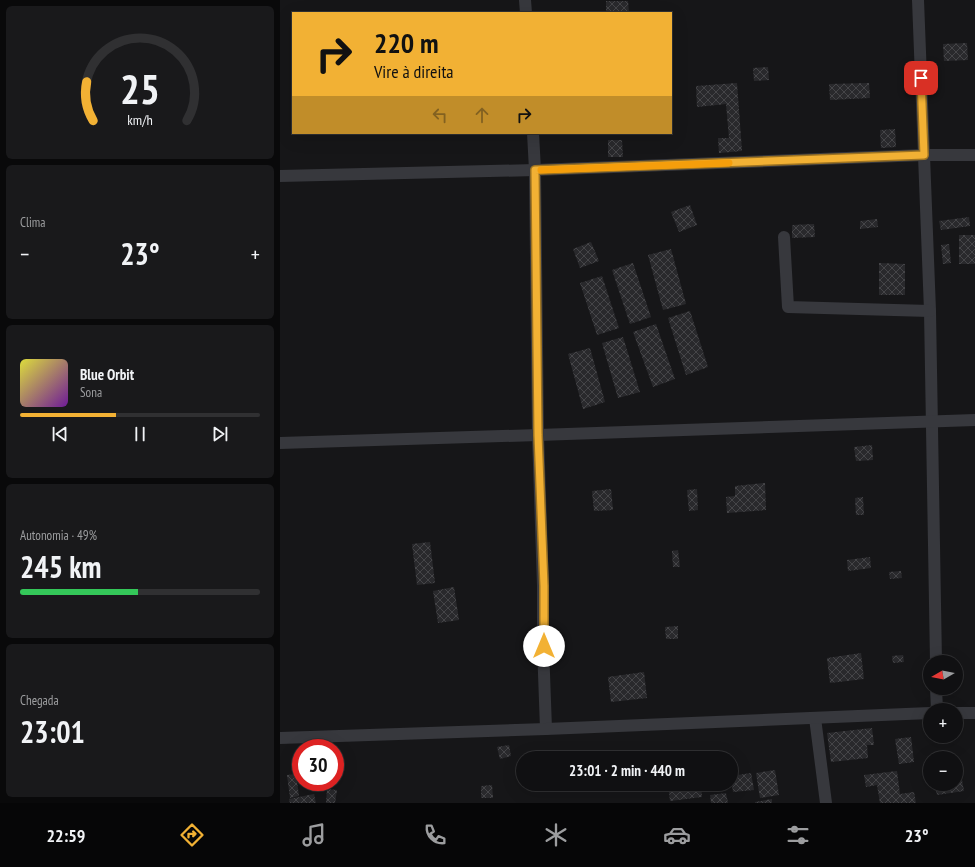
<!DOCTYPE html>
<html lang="pt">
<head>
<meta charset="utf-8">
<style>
  :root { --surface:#101012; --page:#19191b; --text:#f1f3f6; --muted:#9c9d9f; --line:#303032; --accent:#f2b134 }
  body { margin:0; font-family:"PT Sans Narrow",sans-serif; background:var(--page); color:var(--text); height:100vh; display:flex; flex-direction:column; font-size:15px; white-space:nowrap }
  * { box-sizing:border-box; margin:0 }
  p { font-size:13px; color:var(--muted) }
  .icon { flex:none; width:22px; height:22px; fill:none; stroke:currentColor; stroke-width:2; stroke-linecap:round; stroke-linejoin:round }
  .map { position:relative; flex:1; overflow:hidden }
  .sheet { display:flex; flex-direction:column; gap:6px; padding:6px; background:#09090a; width:280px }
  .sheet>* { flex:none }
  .guide { position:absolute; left:12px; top:12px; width:380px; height:122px; border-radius:0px; box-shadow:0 4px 16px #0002,0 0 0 1px var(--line); background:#f2b134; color:#111; overflow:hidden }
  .needle { width:26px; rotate:261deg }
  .buttons { position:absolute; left:643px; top:655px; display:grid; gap:8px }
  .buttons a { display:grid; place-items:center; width:40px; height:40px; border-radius:50%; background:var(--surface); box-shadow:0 4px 16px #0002,0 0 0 1px var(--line); font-size:20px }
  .speed { position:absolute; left:12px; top:739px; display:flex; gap:8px; font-size:20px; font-weight:700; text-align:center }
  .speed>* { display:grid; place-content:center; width:52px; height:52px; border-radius:50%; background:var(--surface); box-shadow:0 4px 16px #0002,0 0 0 1px var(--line); line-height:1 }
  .speed .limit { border:6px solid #d22; background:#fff; color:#111 }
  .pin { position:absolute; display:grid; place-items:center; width:34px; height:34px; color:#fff; margin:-17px; border-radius:8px; box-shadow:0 2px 6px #0006 }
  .me { position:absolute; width:44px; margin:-22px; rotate:0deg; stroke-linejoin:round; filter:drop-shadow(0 0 3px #0008) }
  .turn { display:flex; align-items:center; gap:14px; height:84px; padding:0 16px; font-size:18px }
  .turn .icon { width:52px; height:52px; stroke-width:2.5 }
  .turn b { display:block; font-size:28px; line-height:34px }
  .lanes { display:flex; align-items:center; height:38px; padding:0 16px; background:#0003; justify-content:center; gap:20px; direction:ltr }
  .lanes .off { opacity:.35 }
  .big { font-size:30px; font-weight:700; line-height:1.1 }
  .sheet .tile { flex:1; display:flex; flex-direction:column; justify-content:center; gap:6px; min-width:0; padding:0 14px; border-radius:6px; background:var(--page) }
  .sheet .dial { align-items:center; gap:0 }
  .dial svg { height:104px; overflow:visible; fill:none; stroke:var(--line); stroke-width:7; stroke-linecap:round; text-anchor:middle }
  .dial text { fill:var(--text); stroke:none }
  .song { display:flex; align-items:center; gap:12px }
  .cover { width:48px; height:48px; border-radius:6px; background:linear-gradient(135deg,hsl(60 70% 55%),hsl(280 70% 35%)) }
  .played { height:4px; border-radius:2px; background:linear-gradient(90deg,var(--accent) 40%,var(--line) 40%) }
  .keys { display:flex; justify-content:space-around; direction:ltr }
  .heat { display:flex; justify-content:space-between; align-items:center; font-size:22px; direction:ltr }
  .charge { height:6px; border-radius:3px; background:linear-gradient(90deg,#34c759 49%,var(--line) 0) }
  .trip { position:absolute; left:236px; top:751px; width:222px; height:40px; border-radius:20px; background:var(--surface); box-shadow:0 4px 16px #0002,0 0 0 1px var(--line); font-weight:700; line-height:40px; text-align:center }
  .tab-bar { display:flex; height:64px; justify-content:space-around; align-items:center; background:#060607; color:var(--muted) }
  .tab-bar .icon { width:28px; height:28px }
  .tab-bar .current { color:var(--accent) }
  .tab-bar b { font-size:18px; color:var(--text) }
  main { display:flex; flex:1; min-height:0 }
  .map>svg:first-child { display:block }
  .building { fill:url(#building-cross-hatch) }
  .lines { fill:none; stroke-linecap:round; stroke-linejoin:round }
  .street { stroke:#37383d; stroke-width:12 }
  .route-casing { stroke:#9d7322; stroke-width:10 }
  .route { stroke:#f2b134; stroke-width:7 }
  .slow { stroke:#f59e0b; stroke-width:7 }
</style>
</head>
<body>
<main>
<section class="sheet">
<div class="tile dial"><svg viewBox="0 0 100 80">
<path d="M14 69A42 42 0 1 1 86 69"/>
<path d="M14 69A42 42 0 0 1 9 39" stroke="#f2b134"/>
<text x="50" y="56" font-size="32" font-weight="700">25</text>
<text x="50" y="72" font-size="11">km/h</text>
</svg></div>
<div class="tile"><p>Clima</p>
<div class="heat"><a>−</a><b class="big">23°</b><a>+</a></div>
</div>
<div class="tile">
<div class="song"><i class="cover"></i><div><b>Blue Orbit</b><p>Sona</p></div></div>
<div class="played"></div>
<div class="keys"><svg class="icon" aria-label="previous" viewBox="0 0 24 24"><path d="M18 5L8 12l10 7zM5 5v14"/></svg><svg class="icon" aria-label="pause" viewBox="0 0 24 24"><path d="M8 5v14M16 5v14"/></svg><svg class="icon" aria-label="next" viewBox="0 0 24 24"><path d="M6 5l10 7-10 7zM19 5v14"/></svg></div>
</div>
<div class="tile"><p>Autonomia · 49%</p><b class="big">245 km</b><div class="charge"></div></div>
<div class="tile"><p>Chegada</p><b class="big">23:01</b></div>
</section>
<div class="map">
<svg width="695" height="803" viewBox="0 0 695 803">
  <defs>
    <pattern id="building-cross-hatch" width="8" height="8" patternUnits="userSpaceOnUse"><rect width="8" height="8" fill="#29292c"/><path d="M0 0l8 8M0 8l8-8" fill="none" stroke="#454548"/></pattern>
  </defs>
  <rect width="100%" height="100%" fill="#161618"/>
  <!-- building -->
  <g class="building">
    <path d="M326,1H348L349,13H326Z"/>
    <path d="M687,43L688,60L664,61L663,44Z"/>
    <path d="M488,67L489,80L474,81L473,68Z"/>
    <path d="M457,83L462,151L439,153L438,138H449L446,104L417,107L416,86Z"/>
    <path d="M589,83L590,98L550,100L549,84Z"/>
    <path d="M615,129L616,147L601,148L600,130Z"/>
    <path d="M328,140H342L343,157H328Z"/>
    <path d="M410,205L417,225L399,232L391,212Z"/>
    <path d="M689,217L690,226L661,230L659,221Z"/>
    <path d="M597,219L598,227L580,229V221Z"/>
    <path d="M534,224L535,237L512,238V225Z"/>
    <rect x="679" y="235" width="16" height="29"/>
    <path d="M311,242L319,261L300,268L293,249Z"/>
    <path d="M669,244L671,263L663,264L661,245Z"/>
    <path d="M391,249L406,304L383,310L368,255Z"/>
    <path d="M353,263L371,317L350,324L332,270Z"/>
    <path d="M599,263L625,264V295H599Z"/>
    <path d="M322,276L339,328L317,335L300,283Z"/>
    <path d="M410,311L428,367L406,375L388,318Z"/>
    <path d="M376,324L395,379L373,387L353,332Z"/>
    <path d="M343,337L360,392L338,398L322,343Z"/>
    <path d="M310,348L325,402L303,409L288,354Z"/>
    <path d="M592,445L593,460L576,461L574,447Z"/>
    <path d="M485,483L486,510L447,513L446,497L455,496V486Z"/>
    <path d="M331,489L333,510L314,511L312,491Z"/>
    <path d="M417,489L418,510L409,511L407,490Z"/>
    <path d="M583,497L584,515H576L575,498Z"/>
    <path d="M150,542L155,583L137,585L132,544Z"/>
    <path d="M398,550L400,567H393L392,551Z"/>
    <path d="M590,557L591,568L568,571L567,560Z"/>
    <path d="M621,571L622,578L610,579L609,572Z"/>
    <path d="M174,587L179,620L158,623L153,591Z"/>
    <path d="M398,626V639H386L385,627Z"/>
    <path d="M581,653L584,679L550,683L547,658Z"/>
    <path d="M623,655L624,662L613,663L612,656Z"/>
    <path d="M364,672L367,698L331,702L328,677Z"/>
    <path d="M592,728L594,745H587L588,758L551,762L547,733Z"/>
    <path d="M631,737L634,762L619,764L615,739Z"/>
    <path d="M229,745L231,756L220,759L217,747Z"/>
    <path d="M495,770L499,795L480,798L476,773Z"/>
    <path d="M617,771L620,794L634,792L636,803H600L597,785L586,787L584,775Z"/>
    <path d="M471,773L474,790L453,792L451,776Z"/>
    <path d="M16,774L19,796L10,798L7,775Z"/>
    <path d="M676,780H682L684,791L657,795L655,784H676Z"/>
    <path d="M43,782H51V785L44,786Z"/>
    <path d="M388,784H421L422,797L390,801Z"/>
    <path d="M212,785L213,798H201V786Z"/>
    <path d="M47,789L57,790L55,803H46Z"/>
    <path d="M446,793L448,803H431L430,795Z"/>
    <path d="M34,794L36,803H10L9,799Z"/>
    <path d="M492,799V803H475V802Z"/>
  </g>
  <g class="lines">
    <!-- street -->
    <g class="street">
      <path d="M245,0L246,13"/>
      <path d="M638,0L650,311L656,662"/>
      <path d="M253,133L255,170L258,435L263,586V646L266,729"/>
      <path d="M0,176L255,170L644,155H695"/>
      <path d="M504,237L508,307L650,311"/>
      <path d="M0,443L258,435L695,420"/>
      <path d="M656,688L657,710"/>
      <path d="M676,713H695"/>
      <path d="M535,718L546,803"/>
      <path d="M0,738L266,729L650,713"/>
    </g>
  </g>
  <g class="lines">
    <!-- route casing -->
    <g class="route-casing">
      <path id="route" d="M264,646V586L258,435L255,170L644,155L641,78"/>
    </g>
    <!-- route -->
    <use href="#route" class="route"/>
    <!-- slow -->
    <path class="slow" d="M261,170L449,163"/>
  </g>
</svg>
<div class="buttons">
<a><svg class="needle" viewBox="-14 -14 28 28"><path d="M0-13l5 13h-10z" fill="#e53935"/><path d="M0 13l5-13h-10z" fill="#9c9d9f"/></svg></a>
<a>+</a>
<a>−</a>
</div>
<div class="speed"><div class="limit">30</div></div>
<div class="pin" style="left:641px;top:78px;background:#d93025"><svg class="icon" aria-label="arrive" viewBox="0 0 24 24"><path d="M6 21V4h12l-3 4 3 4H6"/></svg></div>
<svg class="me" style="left:264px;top:646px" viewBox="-20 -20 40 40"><circle r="19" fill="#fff"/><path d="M0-13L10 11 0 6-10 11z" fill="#f2b134"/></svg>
<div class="trip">23:01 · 2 min · 440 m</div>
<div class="guide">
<div class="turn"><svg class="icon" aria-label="right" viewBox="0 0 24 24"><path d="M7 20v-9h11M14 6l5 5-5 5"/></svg><div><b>220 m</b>Vire à direita</div></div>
<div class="lanes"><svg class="icon off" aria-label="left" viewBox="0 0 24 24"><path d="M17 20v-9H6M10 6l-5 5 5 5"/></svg><svg class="icon off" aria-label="ahead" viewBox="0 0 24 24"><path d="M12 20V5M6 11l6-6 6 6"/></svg><svg class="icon" aria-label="right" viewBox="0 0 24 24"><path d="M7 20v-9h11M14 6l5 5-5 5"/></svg></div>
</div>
</div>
</main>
<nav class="tab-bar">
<b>22:59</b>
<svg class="icon current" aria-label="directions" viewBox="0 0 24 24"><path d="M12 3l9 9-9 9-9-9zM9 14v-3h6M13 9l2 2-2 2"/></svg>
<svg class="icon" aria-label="music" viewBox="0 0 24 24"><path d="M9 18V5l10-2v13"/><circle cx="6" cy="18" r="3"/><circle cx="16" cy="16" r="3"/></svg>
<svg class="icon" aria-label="phone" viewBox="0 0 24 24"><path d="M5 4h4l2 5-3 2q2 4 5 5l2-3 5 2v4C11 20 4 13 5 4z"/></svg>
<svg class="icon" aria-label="climate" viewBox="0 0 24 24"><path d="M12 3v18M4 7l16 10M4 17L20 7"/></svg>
<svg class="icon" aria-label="car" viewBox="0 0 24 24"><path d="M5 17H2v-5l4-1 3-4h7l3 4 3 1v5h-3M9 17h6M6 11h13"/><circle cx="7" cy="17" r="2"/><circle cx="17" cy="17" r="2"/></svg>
<svg class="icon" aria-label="filters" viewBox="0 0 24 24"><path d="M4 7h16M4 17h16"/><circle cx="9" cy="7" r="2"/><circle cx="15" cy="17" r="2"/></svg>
<b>23°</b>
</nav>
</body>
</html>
